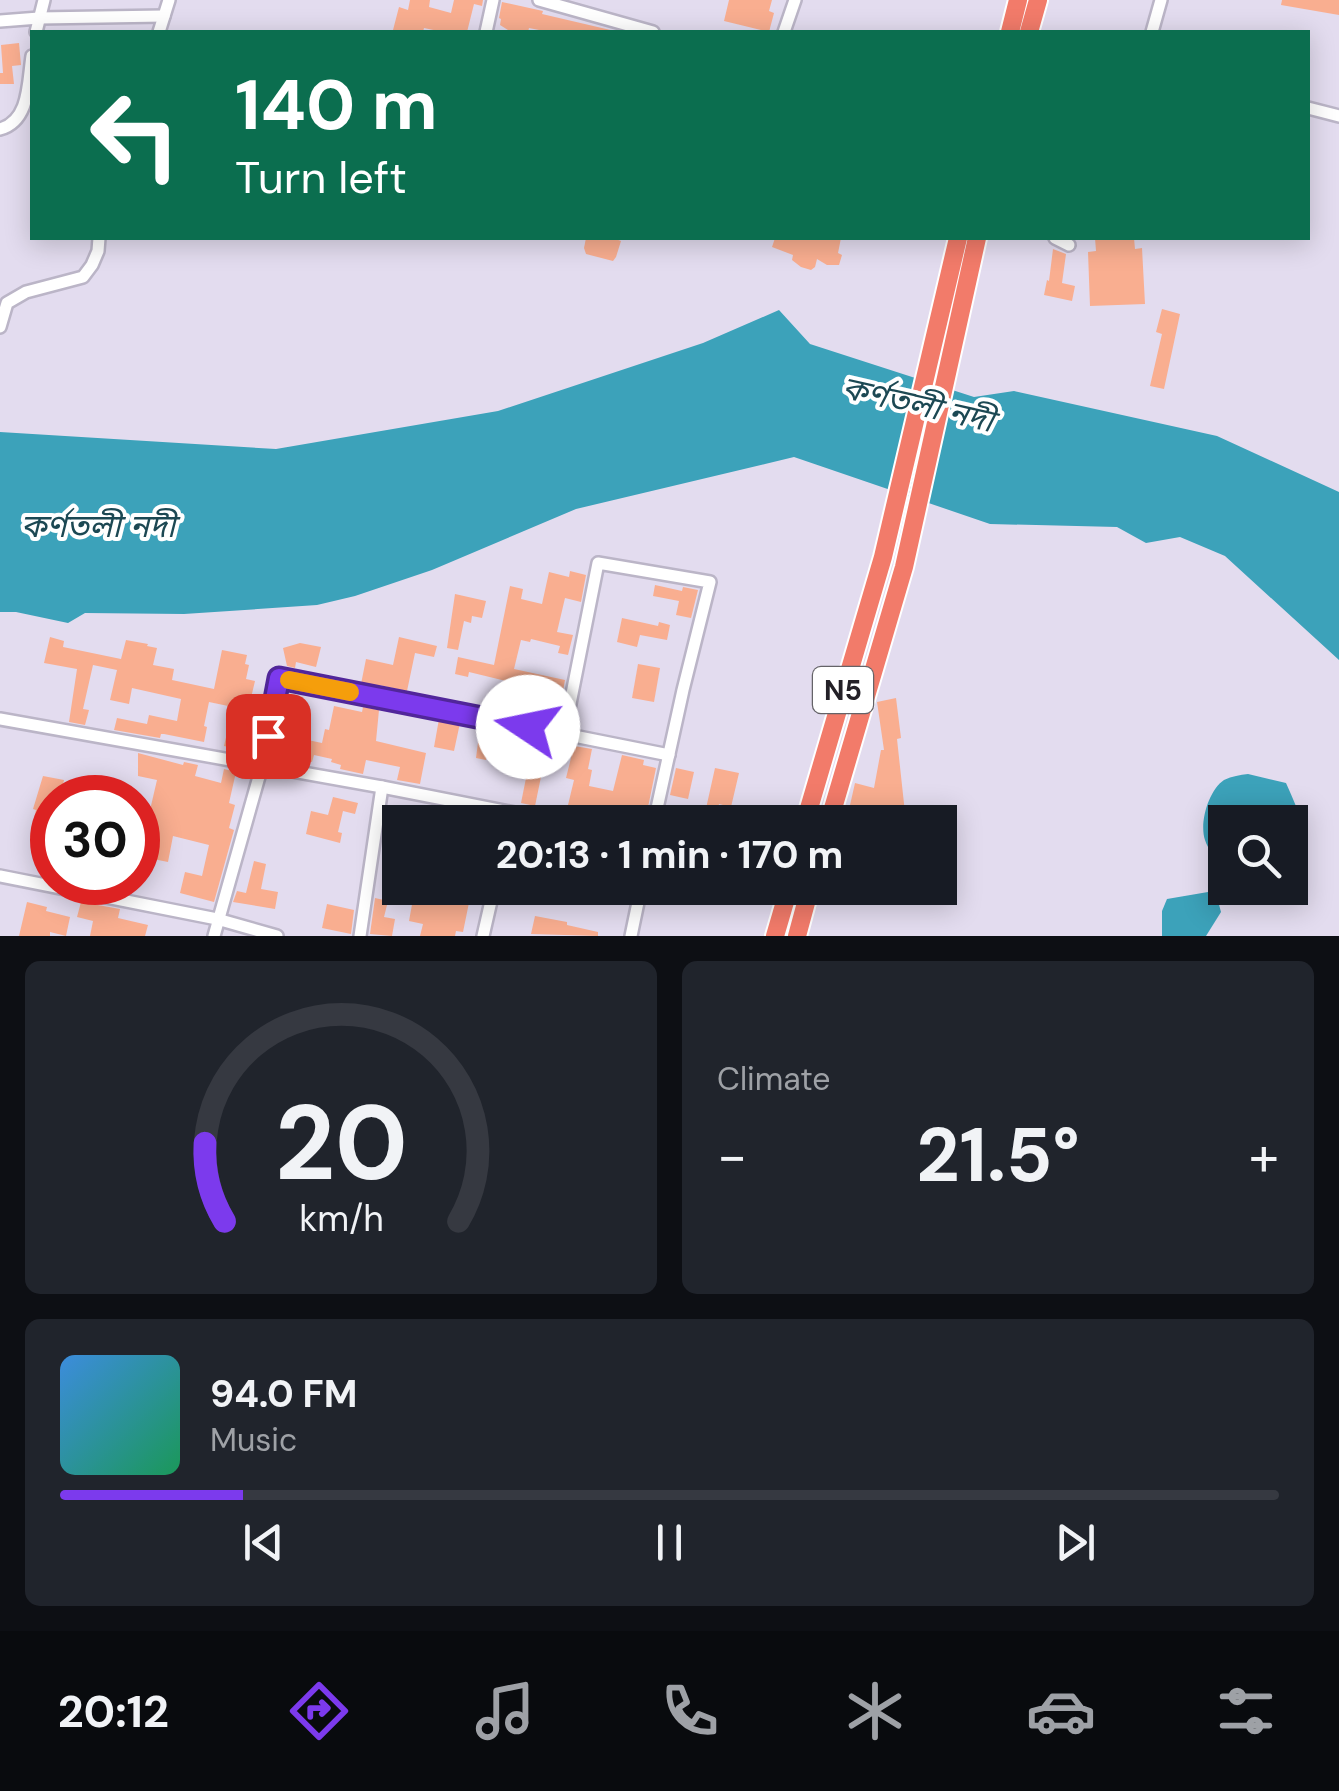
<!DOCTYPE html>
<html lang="en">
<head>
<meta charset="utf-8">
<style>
  :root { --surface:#171b24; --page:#20242c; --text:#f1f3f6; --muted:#9ea1a6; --line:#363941; --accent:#7c3aed }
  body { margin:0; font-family:"DM Sans","Noto Sans Bengali",sans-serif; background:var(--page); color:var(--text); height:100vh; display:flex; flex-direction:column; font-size:38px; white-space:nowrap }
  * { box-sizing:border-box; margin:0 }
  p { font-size:32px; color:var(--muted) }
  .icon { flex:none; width:55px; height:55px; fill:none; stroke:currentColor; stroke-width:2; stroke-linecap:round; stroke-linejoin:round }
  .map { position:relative; height:936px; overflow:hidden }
  .drawer { display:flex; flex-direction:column; gap:25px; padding:25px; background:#0d0f14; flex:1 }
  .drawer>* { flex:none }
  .top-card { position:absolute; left:30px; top:30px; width:1280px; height:210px; border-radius:0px; box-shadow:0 5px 25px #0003; background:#0b6e4f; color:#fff; overflow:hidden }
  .tools { position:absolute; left:1208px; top:805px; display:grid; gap:20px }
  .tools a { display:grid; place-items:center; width:100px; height:100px; border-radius:0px; background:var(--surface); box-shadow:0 5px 25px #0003; font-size:50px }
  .speed { position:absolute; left:30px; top:775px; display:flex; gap:20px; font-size:50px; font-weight:700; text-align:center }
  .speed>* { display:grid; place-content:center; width:130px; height:130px; border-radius:50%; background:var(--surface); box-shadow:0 5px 25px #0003; line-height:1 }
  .speed .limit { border:15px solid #d22; background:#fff; color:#111 }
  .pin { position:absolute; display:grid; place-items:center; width:85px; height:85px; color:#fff; margin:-42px; border-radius:20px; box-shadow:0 5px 15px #0006 }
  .me { position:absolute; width:110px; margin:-55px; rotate:281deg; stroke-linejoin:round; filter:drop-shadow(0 0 8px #0008) }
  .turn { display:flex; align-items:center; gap:35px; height:210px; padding:0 40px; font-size:45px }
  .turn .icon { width:130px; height:130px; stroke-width:2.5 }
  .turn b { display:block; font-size:70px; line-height:85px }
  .big { font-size:75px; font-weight:700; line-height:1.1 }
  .drawer .tile { flex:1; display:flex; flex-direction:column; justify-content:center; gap:15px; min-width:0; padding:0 35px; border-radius:15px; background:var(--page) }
  .drawer .dial { align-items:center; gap:0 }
  .dial svg { height:260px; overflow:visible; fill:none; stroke:var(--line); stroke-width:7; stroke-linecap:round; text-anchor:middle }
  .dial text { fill:var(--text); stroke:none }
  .song { display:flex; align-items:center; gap:30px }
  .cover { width:120px; height:120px; border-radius:15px; background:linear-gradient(135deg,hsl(210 70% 55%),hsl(150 70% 35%)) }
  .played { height:10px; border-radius:5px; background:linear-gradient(90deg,var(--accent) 15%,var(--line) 15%) }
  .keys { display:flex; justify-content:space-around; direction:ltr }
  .heat { display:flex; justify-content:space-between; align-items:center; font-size:55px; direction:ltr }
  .drawer .tiles { flex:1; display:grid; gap:25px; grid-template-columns:1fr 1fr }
  .tile:last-child { grid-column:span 2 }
  .trip { position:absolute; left:382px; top:805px; width:575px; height:100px; border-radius:0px; background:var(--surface); box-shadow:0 5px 25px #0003; font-weight:700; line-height:100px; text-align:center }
  .tabs { display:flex; height:160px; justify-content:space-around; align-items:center; background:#090b0e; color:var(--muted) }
  .tabs .icon { width:70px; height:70px }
  .tabs .current { color:var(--accent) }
  .tabs b { font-size:45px; color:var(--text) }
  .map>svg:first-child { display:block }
  .water { fill:#3ca2ba }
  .building { fill:#f9ae90 }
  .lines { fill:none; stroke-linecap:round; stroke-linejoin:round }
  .minor-casing { stroke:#bbb5c7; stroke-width:16 }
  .highway-casing { stroke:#fff; stroke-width:22 }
  .minor { stroke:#fff; stroke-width:11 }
  .highway { stroke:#f27b6a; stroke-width:18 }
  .route-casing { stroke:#51269a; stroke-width:25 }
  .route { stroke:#7c3aed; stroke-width:18 }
  .slow { stroke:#f59e0b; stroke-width:18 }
  .labels { text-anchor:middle; stroke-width:8; stroke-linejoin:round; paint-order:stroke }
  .shield { fill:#fff; stroke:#656368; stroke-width:2.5 }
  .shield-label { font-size:28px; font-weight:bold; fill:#232027 }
  .water-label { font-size:32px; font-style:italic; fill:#1c4853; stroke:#fff }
</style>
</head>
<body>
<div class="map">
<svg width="1339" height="936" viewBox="0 0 1339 936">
  <rect width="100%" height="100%" fill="#e3dcef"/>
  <!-- water -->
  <g class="water">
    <path d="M779,310L810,344L974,397L1014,391L1217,436L1339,492V660L1225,556L1180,537L1146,543L1117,527L990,524L794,457L576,509L432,570L355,596L317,605L184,614L85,613L68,623L16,612H0V432L276,449L498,411L703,343Z"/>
    <path d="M1248,774L1286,783C1292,797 1300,813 1303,828C1304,836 1301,844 1300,852C1299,875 1300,901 1267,888H1290V822H1225V866C1217,860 1208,850 1205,840C1199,822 1209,790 1224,780C1232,776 1240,775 1248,774Z"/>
    <path d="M1208,892L1218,901L1221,912L1206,936H1162V911L1167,899Z"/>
  </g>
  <!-- building -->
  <g class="building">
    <path d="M410,0H430L429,7L451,13L454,0H483L482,6L474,4L467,32H443L424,28L423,32L393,30L399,7L408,10Z"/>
    <path d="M729,0H772L769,11L774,13L769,32L724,21Z"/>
    <path d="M1282,0H1339V15L1281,5Z"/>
    <path d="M502,2L543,11L542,14L619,32H549L529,28L528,32L521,30L520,32H508V30L500,25L501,19L499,18Z"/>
    <path d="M19,43L21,65L12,66L14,84H0V73H3L1,45Z"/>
    <path d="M586,238H613L621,241L616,257L613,261L586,254L584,248Z"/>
    <path d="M775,238H841L838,253L842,255L839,265H827L817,259L815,267L811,270L801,267L792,260L793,255L772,247Z"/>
    <path d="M1095,238H1134L1135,249L1142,248L1145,304L1090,306L1088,252L1096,251Z"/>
    <path d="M1053,249L1066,254L1062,283L1075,286L1072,301L1044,295L1047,280L1049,281Z"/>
    <path d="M1162,309L1180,314L1164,389L1150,386L1162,334L1156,332Z"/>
    <path d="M570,571L586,575L581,602L565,598L557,632L573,635L568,655L558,653L560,646L531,639L530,642L521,640L514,669L565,680L562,696L546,692L545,698L516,693L510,714L483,708L485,699L502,702L506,681L469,672L468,677L455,674L458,657L494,665L510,586L523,589L521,599L542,604L549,572L569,577Z"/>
    <path d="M655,585L682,591L683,587L698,590L691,618L676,615L679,601L653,596Z"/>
    <path d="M455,594L486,601L482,618L472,616L471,623L464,621L458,650L447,648Z"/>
    <path d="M622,618L658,626L659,622L670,625L667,640L640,635L637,647L617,642Z"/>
    <path d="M50,637L64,641L63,647L121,659L126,640L148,644L147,646L157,648L153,665L174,669L172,680L214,689L222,650L247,655L245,664L249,665L246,679L255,681L250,702L264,706L256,746L244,743L243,750L224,746L233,707L209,702L204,726L207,727L204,742L164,734H161L160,738L114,730L117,718L147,724L149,715L177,721L181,699L132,688L129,704L110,700L117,670L93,665L83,709L89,710L85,725L69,722L77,669L44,663Z"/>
    <path d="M399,637L437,646L434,657L415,653L407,691L379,685L378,688L361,684L366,659L393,665Z"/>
    <path d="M300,643L321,647L316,667L296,662L295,668L287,666L283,648Z"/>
    <path d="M638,664L660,668L654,702L632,698Z"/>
    <path d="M896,698L901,738L897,739L906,822H868L869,818L848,814L855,783L874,788L881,750H884L877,702Z"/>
    <path d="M334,706L362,712L363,707L379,710L376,741L426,753L420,784L397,780L400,767L366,760L363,774L340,769L341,765L331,762L332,759L314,755L312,762L280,755L279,757L273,756L280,724L286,725L284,735L322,743L325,729L329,730Z"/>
    <path d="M439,719L460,723L454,751L434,747Z"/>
    <path d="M480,727L556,742L555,747L535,742L533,752L489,744L486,760L476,758Z"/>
    <path d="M574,746L592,749L588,769L592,770L589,786L613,791L622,755L644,760L643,765L656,768L645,822H629L630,818L616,815L617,812L585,805L584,808L568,805L574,780L566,778Z"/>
    <path d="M138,753L183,765L184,762L198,765L195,776L221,783L224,769L236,772L229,803L235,805L229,828L234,830L214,902L180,893L185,872L202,876L209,845L173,836L168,862L138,856L141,830L138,829V810L148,812L150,810L157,780L138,776Z"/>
    <path d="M525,756L541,763L540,767H543L535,806L521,803L526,778L521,777Z"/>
    <path d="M676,768L694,772L688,799L670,795Z"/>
    <path d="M715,768L739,773L731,807L719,804L715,822H703Z"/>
    <path d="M43,776L64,780L60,798H52V825L49,841L30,837L36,810L33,809Z"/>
    <path d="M333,797L358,803L355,814L343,811L338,832L342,833L340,843L306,834L311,811L328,815Z"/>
    <path d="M390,806L407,809L404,822H400L399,850L383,846Z"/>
    <path d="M254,861L266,864L261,889L278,892L275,909L233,902L237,891L246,893Z"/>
    <path d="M415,888H472L463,932L456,931L455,936H420L423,924L409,921Z"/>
    <path d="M375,898L388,901L384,917L395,919L392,936L370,934Z"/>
    <path d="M27,902L47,907L46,911L70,917L66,936L50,932V936H19Z"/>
    <path d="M81,902L120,909L118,918L148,925L145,936H90L93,921L77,917Z"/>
    <path d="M327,904L354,910L351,934L322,928Z"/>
    <path d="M535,916L567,922V925L598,932V936L531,934Z"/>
  </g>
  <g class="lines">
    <!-- minor casing -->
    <g class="minor-casing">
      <g id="minor">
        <path d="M539,0L653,32"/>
        <path d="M0,21L39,18L164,16"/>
        <path d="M36,32L44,0"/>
        <path d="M159,32L169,0"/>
        <path d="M486,32L493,0"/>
        <path d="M784,32L795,0"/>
        <path d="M1152,32L1161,0"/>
        <path d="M1308,108L1339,116"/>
        <path d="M0,129C30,121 28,82 32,56"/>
        <path d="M1055,238L1069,245"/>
        <path d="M0,327L7,303L26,292L83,277L92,265L98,251L99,238"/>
        <path d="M0,719L382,787L561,822"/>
        <path d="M564,734L669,755"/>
        <path d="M0,876L217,919L277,936"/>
        <path d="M214,936L262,766L279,678L564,734L598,563L710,582L683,690L654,822"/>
        <path d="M360,936L382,787"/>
        <path d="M483,936L494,888"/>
        <path d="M631,936L641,888"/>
      </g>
    </g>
    <!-- highway casing -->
    <g class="highway-casing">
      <g id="highway">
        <path d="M1010,32L1018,0"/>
        <path d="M1029,32L1038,0"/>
        <path d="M805,822L883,557L958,238"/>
        <path d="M829,822L904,567L977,238"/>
        <path d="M775,936L789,888"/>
        <path d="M797,936L810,888"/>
      </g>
    </g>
    <!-- minor -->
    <use href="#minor" class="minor"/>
    <!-- highway -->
    <use href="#highway" class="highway"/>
  </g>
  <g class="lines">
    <!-- route casing -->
    <g class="route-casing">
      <path id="route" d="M268,736L279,678L528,727"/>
    </g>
    <!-- route -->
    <use href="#route" class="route"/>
    <!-- slow -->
    <path class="slow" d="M289,680L350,692"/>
  </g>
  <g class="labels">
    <!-- shield labels -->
    <rect class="shield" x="813" y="667" width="60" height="46" rx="8"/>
    <g class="shield-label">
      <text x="843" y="700">N5</text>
    </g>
    <!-- water labels -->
    <g class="water-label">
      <text transform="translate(918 404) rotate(13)" y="11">কর্ণতলী নদী</text>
      <text x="98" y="537">কর্ণতলী নদী</text>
    </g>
  </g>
</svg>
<div class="tools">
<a><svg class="icon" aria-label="search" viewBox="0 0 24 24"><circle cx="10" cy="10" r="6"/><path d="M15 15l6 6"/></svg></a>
</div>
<div class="speed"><div class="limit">30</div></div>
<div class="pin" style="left:268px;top:736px;background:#d93025"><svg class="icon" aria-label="arrive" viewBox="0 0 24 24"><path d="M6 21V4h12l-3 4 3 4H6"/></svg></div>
<svg class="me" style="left:528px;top:727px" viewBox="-20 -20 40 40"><circle r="19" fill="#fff"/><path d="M0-13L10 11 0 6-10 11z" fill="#7c3aed"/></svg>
<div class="trip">20:13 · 1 min · 170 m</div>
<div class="top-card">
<div class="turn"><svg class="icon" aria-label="left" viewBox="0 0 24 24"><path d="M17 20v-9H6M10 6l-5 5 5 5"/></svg><div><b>140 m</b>Turn left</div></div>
</div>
</div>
<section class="drawer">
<div class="tiles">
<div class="tile dial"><svg viewBox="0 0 100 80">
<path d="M14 69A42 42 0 1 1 86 69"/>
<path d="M14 69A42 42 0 0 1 8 45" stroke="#7c3aed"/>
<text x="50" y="56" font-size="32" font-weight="700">20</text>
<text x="50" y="72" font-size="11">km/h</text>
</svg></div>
<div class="tile"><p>Climate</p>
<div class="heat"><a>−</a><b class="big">21.5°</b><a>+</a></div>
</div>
<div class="tile">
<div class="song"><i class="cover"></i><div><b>94.0 FM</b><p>Music</p></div></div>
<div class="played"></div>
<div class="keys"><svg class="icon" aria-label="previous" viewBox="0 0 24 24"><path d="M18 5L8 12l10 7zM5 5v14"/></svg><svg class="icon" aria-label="pause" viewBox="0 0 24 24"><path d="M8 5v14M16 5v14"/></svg><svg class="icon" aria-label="next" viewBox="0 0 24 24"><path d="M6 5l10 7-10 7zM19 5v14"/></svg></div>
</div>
</div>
</section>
<nav class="tabs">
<b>20:12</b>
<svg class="icon current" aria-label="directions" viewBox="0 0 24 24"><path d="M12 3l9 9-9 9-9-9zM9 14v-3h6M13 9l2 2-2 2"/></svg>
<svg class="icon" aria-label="music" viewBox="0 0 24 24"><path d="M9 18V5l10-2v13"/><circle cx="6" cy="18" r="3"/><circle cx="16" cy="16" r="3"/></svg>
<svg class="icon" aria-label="phone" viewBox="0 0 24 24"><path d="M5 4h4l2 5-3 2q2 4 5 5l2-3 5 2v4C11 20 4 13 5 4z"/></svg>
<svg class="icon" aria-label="climate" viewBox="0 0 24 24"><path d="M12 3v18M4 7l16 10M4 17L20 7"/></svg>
<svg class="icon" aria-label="car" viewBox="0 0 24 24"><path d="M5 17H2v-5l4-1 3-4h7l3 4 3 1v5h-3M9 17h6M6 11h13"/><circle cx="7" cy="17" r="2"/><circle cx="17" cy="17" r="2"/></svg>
<svg class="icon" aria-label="filters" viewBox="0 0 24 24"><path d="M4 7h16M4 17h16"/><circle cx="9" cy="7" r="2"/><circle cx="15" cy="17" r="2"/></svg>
</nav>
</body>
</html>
